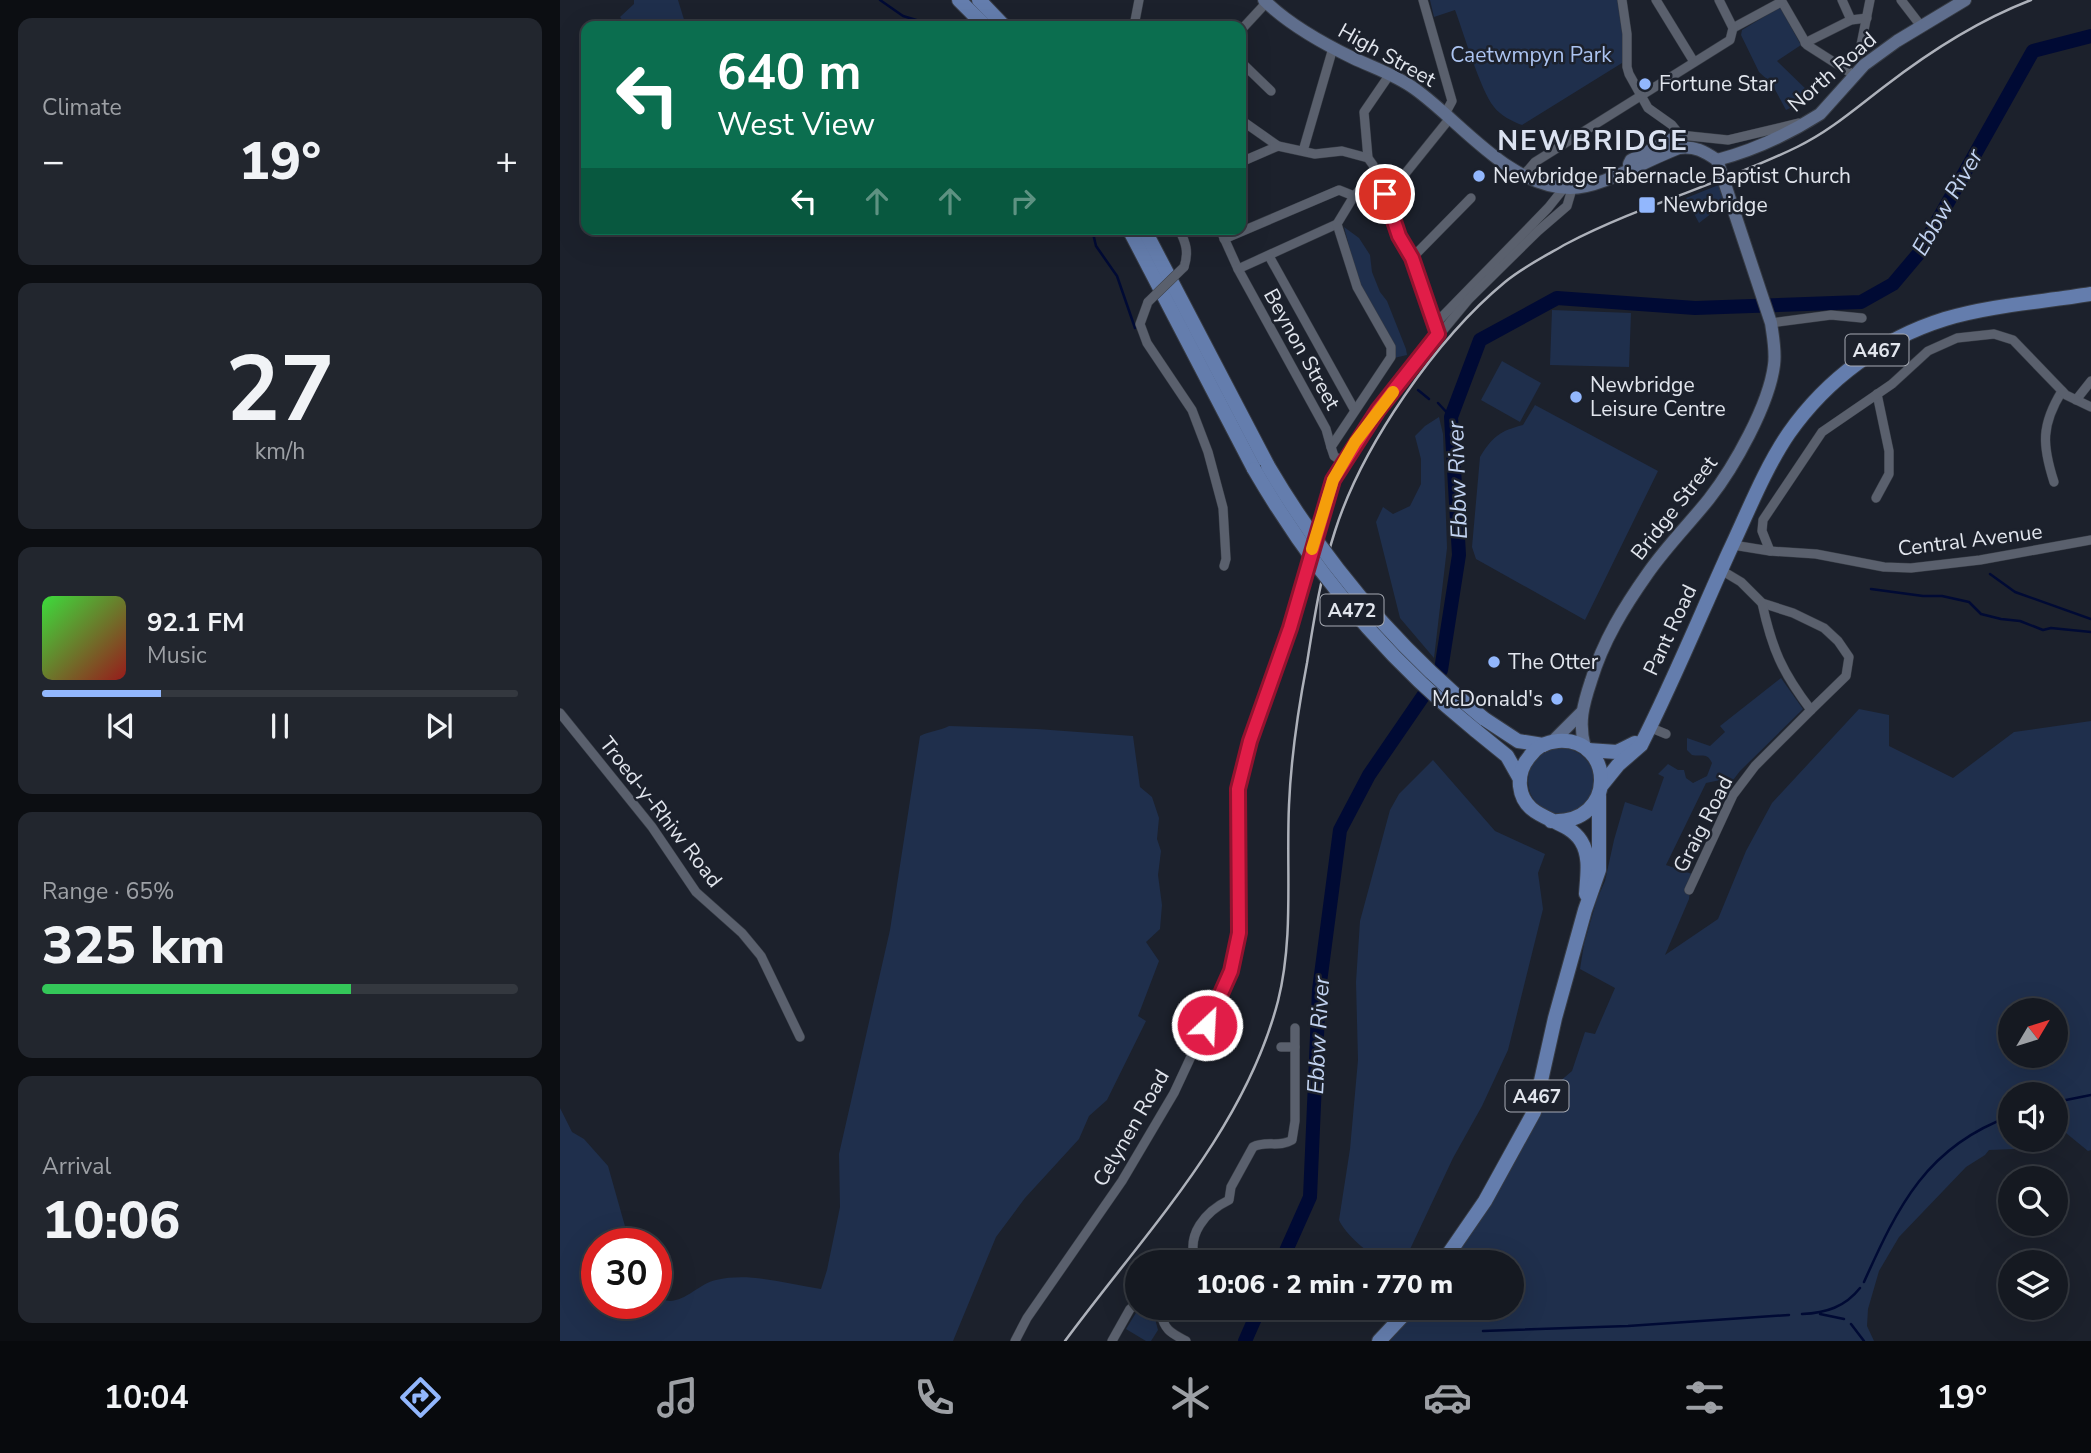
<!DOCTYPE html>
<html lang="en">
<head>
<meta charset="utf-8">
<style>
  :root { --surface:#151921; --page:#22262e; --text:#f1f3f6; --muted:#9da0a5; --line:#34383f; --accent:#92b7fd }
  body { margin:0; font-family:"Nunito Sans",sans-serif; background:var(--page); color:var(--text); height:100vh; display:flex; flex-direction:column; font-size:26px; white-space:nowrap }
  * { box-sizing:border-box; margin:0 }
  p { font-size:23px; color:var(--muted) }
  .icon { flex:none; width:38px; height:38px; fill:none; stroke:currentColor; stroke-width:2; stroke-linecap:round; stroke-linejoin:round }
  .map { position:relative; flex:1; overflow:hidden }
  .details { display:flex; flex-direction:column; gap:18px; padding:18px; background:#0c0e12; width:560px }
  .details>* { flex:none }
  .hud { position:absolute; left:21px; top:21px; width:665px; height:214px; border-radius:14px; box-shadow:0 7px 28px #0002,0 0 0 2px var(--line); background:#0b6e4f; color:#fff; overflow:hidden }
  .needle { width:46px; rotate:52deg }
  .tools { position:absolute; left:1438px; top:998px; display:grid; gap:14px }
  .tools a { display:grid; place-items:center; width:70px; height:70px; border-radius:50%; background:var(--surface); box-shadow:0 7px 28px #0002,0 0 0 2px var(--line); font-size:35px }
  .speed { position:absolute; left:21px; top:1228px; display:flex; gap:14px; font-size:35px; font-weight:700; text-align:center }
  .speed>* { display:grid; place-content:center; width:91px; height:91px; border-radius:50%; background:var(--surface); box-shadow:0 7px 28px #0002,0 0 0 2px var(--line); line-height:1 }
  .speed .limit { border:10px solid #d22; background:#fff; color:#111 }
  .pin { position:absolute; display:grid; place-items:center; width:60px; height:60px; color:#fff; margin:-30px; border:4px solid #fff; border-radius:50%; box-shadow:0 2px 7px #0007 }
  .me { position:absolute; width:77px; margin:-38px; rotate:25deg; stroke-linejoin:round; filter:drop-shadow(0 0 5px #0008) }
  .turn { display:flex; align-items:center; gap:24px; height:147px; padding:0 21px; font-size:32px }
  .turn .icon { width:91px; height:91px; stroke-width:2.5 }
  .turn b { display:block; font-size:49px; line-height:60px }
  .lanes { display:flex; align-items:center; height:66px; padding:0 21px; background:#0003; justify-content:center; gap:35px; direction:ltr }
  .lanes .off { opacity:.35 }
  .big { font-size:52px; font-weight:800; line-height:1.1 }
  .details .tile { flex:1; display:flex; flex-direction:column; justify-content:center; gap:10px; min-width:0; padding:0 24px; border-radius:14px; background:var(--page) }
  .details .dial { align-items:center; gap:0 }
  .dial b { font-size:91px; line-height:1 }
  .song { display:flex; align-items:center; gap:21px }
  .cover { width:84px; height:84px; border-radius:10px; background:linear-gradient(135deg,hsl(120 70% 55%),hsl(0 70% 35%)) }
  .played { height:7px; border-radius:4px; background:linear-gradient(90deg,var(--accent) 25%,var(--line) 25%) }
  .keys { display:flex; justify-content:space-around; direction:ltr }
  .heat { display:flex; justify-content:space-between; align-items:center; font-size:38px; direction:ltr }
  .charge { height:10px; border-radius:5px; background:linear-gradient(90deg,#34c759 65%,var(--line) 0) }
  .trip { position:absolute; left:565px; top:1250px; width:399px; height:70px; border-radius:35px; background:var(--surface); box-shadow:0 7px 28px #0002,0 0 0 2px var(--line); font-weight:800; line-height:70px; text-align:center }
  .tab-bar { display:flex; height:112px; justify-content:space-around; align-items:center; background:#080a0d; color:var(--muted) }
  .tab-bar .icon { width:49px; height:49px }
  .tab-bar .current { color:var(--accent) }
  .tab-bar b { font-size:32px; color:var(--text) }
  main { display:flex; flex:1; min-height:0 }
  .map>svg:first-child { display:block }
  .green { fill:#1f2f4c; fill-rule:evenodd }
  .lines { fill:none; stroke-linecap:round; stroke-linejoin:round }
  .stream { stroke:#000a34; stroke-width:2.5 }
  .river { stroke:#000a34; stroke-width:14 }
  .street-casing { stroke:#363b44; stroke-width:10 }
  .secondary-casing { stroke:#363b44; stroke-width:14 }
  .primary-casing { stroke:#363b44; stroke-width:16 }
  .street { stroke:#5a606d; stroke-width:9 }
  .secondary { stroke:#5f6e8d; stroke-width:12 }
  .primary { stroke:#647dad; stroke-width:14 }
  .rail { stroke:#adb1ba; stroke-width:2.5 }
  .street-bridge-casing { stroke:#363b44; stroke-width:10; stroke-linecap:butt }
  .primary-bridge-casing { stroke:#363b44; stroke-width:16; stroke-linecap:butt }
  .street-bridge { stroke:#5a606d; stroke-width:9 }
  .primary-bridge { stroke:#647dad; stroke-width:14 }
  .route-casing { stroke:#92132f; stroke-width:18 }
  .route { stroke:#e11d48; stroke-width:12 }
  .slow { stroke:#f59e0b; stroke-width:12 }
  .poi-dot { fill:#92b7fd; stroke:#1c212c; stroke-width:2.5 }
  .labels { text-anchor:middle; stroke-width:5; stroke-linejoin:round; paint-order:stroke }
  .shield { fill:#1c212c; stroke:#a6aab3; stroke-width:2 }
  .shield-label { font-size:19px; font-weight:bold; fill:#e1e5ed }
  .street-label { font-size:21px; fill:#e1e5ed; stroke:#1c212c }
  .park-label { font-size:21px; fill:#acc4f1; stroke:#1c212c }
  .poi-label { font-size:21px; fill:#e1e5ed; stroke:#1c212c; text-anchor:start }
  .water-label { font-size:23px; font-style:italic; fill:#c2d3f1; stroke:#1c212c }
  .district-label { font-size:28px; font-weight:bold; letter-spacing:2px; fill:#dbe2f1; stroke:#1c212c }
</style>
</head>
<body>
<main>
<section class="details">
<div class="tile"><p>Climate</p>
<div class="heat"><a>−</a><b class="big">19°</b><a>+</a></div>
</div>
<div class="tile dial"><b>27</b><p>km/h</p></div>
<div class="tile">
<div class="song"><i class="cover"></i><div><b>92.1 FM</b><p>Music</p></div></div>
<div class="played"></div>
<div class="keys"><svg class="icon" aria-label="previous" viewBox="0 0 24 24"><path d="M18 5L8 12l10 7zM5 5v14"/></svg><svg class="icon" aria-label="pause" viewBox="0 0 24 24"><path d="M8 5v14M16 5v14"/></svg><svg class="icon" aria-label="next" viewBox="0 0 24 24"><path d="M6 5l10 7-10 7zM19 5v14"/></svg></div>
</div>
<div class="tile"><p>Range · 65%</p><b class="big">325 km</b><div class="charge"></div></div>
<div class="tile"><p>Arrival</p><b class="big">10:06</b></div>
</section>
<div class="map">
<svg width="1531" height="1341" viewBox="0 0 1531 1341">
  <rect width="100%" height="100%" fill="#1c212c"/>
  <!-- green -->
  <g class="green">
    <path d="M74,0H118L126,26H67L60,17L74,4Z"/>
    <path d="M870,0H1059L1063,31L1062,63L962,125C953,122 940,115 934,107C920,89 904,34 895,10L874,17Z"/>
    <path d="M1220,7L1241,45L1217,61L1251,94L1247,100L1226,110L1212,84L1199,72L1181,35L1182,30Z"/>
    <path d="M1161,184L1165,203L1139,223L1126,198Z"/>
    <path d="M784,227L799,238L810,255L812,272L820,292L827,301L846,349L847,355L834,358L800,287Z"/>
    <path d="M992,310L1071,313L1069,367L990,365Z"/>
    <path d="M942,361L981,383L960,422L921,400Z"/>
    <path d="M975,405L1098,471L1025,620L916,559L912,547L920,457C933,436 940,431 963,425Z"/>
    <path d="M879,417L883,434L887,548L874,658L840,618L816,522L823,507L833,514L850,506L861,484V459L855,436L865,426Z"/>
    <path d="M1221,678L1243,709L1180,771L1170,784L1165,779L1146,783L1106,865L1132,874L1129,899L1105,955L1158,919L1186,851L1212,803L1299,709L1329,715V746L1393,778L1454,732L1531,721V1150L1528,1151L1506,1133L1496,1135V1094H1451V1139H1483L1454,1149L1429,1150L1425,1155L1406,1167L1339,1237L1319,1271L1308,1309L1307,1326L1314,1341H830L858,1307H952V1262H885L979,1115L985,1094L1012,1071L1025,1032L1035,1034L1055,988L1020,969L1024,944L1037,899L1045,881L1054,840L1065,802L1092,811L1104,777L1098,774L1108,764L1118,770H1124L1126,778L1133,783L1147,776L1152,763C1147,752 1142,757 1132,755L1127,750V738L1150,746L1165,732L1160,726ZM1451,1010H1496V1055H1451Z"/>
    <path d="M389,726L477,729L573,736L580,787L592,797L599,818L597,839L601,851L598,875L602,905L600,929L586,942L599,961L578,1016L586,1021L547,1100L529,1116L519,1139L465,1198L436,1237L393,1341H0V1108L12,1132L24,1139L48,1166L70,1244H37V1304H96V1296C118,1312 136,1284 156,1280C191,1272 227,1284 261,1289L267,1270L280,1207L279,1154L330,930L360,736C370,731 379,731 389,726Z"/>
    <circle cx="1001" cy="781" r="33"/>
    <path d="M873,760L935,831L985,854L978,873L983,909L948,1050L922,1106L893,1158L844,1262C839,1262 832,1263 827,1262C812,1258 784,1233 779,1220L790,1149L798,1060L796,982L800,921L830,810L839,794Z"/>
    <path d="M585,1307L594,1315L598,1330L591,1341H586L566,1329L579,1308Z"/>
  </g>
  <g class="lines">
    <!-- stream -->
    <g class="stream">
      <path d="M320,0L343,16L376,26"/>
      <path d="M532,229L536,246L557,276L575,328"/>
      <path d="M858,390L869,399"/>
      <path d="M878,403L891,417"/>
      <path d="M1430,574L1455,592L1531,619"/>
      <path d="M1311,589L1363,596H1382L1409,602L1421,614L1441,619L1460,621L1483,630L1491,628L1531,632"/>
      <path d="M1496,1102L1531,1095"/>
      <path d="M1304,1282C1338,1206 1367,1146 1451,1116"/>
      <path d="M1242,1314C1266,1313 1285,1307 1300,1288"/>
      <path d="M1260,1314L1284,1319"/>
      <path d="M1291,1324L1304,1341"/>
      <path d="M923,1331L1068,1326L1229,1315"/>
    </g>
    <!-- river -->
    <g class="river">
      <path d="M721,1262L750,1197L759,990L780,830L809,775L881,670L899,555L891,417L920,340L997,298L1135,308L1301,302L1333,284L1360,252L1473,51L1531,36"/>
      <path d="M685,1341L700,1307"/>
    </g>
    <!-- street casing -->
    <g class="street-casing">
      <g id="street">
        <path d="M863,0L892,101L885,114"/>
        <path d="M1062,0L1067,34V67L1069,74L1088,108L1112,125L1120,135L1168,140L1239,123"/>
        <path d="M1096,0L1134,62"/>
        <path d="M1221,0L1247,45L1294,75"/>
        <path d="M1282,0L1291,20"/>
        <path d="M1341,0L1361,26"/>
        <path d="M574,26L579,0"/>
        <path d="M1173,28L1221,2"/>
        <path d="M681,30L706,3"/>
        <path d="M1245,43L1291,20L1307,18"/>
        <path d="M1301,45L1310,0"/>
        <path d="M681,62L711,91"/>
        <path d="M830,74L804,112L808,158L813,165L839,236L852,258L878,334"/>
        <path d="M681,120L718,146L755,154L782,151L808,158"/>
        <path d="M743,151L773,48"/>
        <path d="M681,162L718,146"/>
        <path d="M963,176L975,162L1170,40L1173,28L1159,0"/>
        <path d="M825,194L832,190L890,118"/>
        <path d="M619,229C626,243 629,252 624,267"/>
        <path d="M660,229L678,269L766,429L771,447"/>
        <path d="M664,239L779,190L794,196"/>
        <path d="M709,256L794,409"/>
        <path d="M852,258L911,198"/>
        <path d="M678,269L777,224"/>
        <path d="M588,302L580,324L587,343L632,410L648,452L663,508L666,559L664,566"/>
        <path d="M1211,323L1271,315L1302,318"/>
        <path d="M875,324L988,208L1004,188"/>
        <path d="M1516,400L1531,381"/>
        <path d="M783,462L774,456L771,447L831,357V347L797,287L777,224L794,196L816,173"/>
        <path d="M1494,482C1482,445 1481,425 1502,391"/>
        <path d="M1316,498L1329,474V451L1317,394"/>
        <path d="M755,540L773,480L818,409L909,299L978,231L1007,206L1012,189"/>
        <path d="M1173,545L1210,551L1202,531L1203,520L1262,432L1332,384L1368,351L1397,338L1434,334L1453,340L1506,395L1531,407"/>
        <path d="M1210,551L1256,554L1324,567L1351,568L1420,560L1531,540"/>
        <path d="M1161,570L1181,582L1202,603L1233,613L1264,628L1278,641L1289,657L1286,676L1251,710"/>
        <path d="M0,713L92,827L136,892L182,933L201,956L240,1037"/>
        <path d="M1089,727L1106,734"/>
        <path d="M1129,890L1173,795L1195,766L1251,710C1222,672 1212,649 1202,603"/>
        <path d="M721,1047H735"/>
        <path d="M636,1262C625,1235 646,1211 669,1200L671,1187L693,1147C706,1140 719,1148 732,1140L735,1121V1028"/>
        <path d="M592,1307L601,1313C604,1330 611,1333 626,1341"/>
        <path d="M455,1341L467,1318L562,1181L614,1093L671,971L679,933V789L690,741L730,628L751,553"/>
        <path d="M552,1341L570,1309L578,1303"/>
      </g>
    </g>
    <!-- secondary casing -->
    <g class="secondary-casing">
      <g id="secondary">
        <path d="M704,0C728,24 762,43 793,58C814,68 836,75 855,89C901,122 949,187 1009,188C1040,189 1088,159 1119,148C1135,146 1144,151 1157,160"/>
        <path d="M1157,160C1195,150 1227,135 1260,114L1304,65L1337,41L1405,0"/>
        <path d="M1069,164L1071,160L1120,135"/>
        <path d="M993,741L1021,713"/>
        <path d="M1025,748C1018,723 1023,705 1031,681C1043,641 1064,607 1088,573C1106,547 1129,524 1149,499C1174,467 1209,405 1214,365C1216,351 1213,337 1211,323L1157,160"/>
      </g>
    </g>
    <!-- primary casing -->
    <g class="primary-casing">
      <g id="primary">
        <path d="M399,0L425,26"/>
        <path d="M419,0L444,26"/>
        <path d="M569,229L694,469"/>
        <path d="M584,229L708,466"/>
        <path d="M923,718L958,741L983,745"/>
        <path d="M915,730L947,756L960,779"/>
        <path d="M1028,750L1057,752L1075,743"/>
        <path d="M1041,786L1058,765L1081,745C1113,682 1140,616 1169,552C1187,514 1205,468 1229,433C1267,379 1321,339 1385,319C1432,305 1483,302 1531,294"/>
        <path d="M991,821C1058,825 1055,737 998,741C987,742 976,747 970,756C963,764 959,775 960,786C964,822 1005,816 1021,841C1031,857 1027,876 1026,894"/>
        <path d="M883,1262L925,1201L974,1112L995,1018L1025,910L1039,870V796"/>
        <path d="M819,1341L851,1307"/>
      </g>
    </g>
    <!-- street -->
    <use href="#street" class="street"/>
    <!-- secondary -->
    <use href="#secondary" class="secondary"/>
    <!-- primary -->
    <use href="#primary" class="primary"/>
    <!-- rail -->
    <path class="rail" d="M505,1341C583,1235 684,1132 718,1001C734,937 726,870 729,805C731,757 738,710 747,663C754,619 761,574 775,531C802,446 876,339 945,282C963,267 985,256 1006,244C1080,205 1162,184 1237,147C1270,131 1296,108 1325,86C1369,52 1419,20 1471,0"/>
    <!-- street-bridge casing -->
    <g class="street-bridge-casing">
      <path id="street-bridge" d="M588,302L624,267"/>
    </g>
    <!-- primary-bridge casing -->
    <g class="primary-bridge-casing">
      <g id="primary-bridge">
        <path d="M708,466C765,563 836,647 923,718"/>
        <path d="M694,469C752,569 824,657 915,730"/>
      </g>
    </g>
    <!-- street-bridge -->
    <use href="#street-bridge" class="street-bridge"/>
    <!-- primary-bridge -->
    <use href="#primary-bridge" class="primary-bridge"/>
  </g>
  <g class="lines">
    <!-- route casing -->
    <g class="route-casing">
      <path id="route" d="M647,1025L671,971L679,933L678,789L690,741L730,628L773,480L818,410L878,334L852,258L839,236L825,194"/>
    </g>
    <!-- route -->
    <use href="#route" class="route"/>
    <!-- slow -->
    <path class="slow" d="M752,549L773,480L795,442L833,392"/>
  </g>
  <!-- markers -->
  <g class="poi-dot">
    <circle cx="1085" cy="84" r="7"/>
    <circle cx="919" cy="176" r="7"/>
    <rect x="1078" y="196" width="18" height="18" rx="3.5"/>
    <circle cx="1016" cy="397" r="7"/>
    <circle cx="934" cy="662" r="7"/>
    <circle cx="997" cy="699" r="7"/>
  </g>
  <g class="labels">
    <!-- shield labels -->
    <g class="shield">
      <rect x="1285.5" y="334.5" width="63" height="31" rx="5"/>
      <rect x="760.5" y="594.5" width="63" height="31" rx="5"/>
      <rect x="945.5" y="1080.5" width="63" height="31" rx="5"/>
    </g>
    <g class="shield-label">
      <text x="1317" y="357">A467</text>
      <text x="792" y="617">A472</text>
      <text x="977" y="1103">A467</text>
    </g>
    <!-- street labels -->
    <g class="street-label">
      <text transform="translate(827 55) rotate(29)" y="7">High Street</text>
      <text transform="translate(1272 72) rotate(-41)" y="7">North Road</text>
      <text transform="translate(742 349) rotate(61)" y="7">Beynon Street</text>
      <text transform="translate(1114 508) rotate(-52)" y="7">Bridge Street</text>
      <text transform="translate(1410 540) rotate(-7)" y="7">Central Avenue</text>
      <text transform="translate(1110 630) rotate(-65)" y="7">Pant Road</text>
      <text transform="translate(101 812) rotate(52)" y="7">Troed-y-Rhiw Road</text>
      <text transform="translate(1143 824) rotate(-63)" y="7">Graig Road</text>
      <text transform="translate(571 1128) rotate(-60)" y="7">Celynen Road</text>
    </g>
    <!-- park labels -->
    <g class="park-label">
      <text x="971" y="62">Caetwmpyn Park</text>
    </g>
    <!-- poi labels -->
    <g class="poi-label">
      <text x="1099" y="91">Fortune Star</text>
      <text x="933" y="183">Newbridge Tabernacle Baptist Church</text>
      <text x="1103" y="212">Newbridge</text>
      <text x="1030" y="392">Newbridge<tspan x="1030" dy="24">Leisure Centre</tspan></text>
      <text x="948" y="669">The Otter</text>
      <text x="983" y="706" text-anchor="end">McDonald's</text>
    </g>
    <!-- water labels -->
    <g class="water-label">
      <text transform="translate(1387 202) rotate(-60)" y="8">Ebbw River</text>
      <text transform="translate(897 480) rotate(-92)" y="8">Ebbw River</text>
      <text transform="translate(758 1035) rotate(-87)" y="8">Ebbw River</text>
    </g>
    <!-- district labels -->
    <g class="district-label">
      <text x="1033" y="150">NEWBRIDGE</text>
    </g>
  </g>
</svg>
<div class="tools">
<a><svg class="needle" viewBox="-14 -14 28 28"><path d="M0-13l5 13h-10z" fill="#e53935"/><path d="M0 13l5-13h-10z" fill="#9da0a5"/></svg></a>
<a><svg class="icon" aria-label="sound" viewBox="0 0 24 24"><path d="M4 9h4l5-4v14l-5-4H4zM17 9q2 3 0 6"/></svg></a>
<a><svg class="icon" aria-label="search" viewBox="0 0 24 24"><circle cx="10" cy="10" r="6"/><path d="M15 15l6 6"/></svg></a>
<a><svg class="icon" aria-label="layers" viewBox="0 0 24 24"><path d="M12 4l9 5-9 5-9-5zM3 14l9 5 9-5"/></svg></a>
</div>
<div class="speed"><div class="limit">30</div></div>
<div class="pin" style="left:825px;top:194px;background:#d93025"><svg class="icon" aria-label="arrive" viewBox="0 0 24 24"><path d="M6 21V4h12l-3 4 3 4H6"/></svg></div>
<svg class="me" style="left:647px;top:1025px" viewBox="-20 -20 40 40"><circle r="17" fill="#e11d48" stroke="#fff" stroke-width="3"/><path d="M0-11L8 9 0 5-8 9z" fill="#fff"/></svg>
<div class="trip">10:06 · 2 min · 770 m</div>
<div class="hud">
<div class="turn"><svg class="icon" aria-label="left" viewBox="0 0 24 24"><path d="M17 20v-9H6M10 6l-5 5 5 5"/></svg><div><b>640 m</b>West View</div></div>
<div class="lanes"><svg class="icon" aria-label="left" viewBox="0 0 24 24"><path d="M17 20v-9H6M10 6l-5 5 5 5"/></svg><svg class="icon off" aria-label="ahead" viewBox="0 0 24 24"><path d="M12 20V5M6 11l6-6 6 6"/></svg><svg class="icon off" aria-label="ahead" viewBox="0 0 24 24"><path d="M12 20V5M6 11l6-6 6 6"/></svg><svg class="icon off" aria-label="right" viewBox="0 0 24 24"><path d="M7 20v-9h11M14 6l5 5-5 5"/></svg></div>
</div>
</div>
</main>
<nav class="tab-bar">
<b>10:04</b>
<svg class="icon current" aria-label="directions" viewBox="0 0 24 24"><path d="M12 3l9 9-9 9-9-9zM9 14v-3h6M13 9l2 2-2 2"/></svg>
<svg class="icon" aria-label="music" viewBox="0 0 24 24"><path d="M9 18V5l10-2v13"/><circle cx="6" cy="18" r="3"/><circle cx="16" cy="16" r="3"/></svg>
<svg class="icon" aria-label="phone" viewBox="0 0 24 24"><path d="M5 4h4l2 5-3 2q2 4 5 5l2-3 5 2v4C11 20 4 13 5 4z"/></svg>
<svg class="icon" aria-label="climate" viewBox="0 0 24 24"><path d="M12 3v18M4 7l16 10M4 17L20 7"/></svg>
<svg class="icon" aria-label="car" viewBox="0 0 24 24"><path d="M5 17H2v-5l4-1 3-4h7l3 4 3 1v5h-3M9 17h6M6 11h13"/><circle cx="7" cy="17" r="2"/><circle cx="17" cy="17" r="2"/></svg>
<svg class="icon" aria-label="filters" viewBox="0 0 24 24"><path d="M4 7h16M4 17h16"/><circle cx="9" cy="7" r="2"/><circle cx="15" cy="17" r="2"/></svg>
<b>19°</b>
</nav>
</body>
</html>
